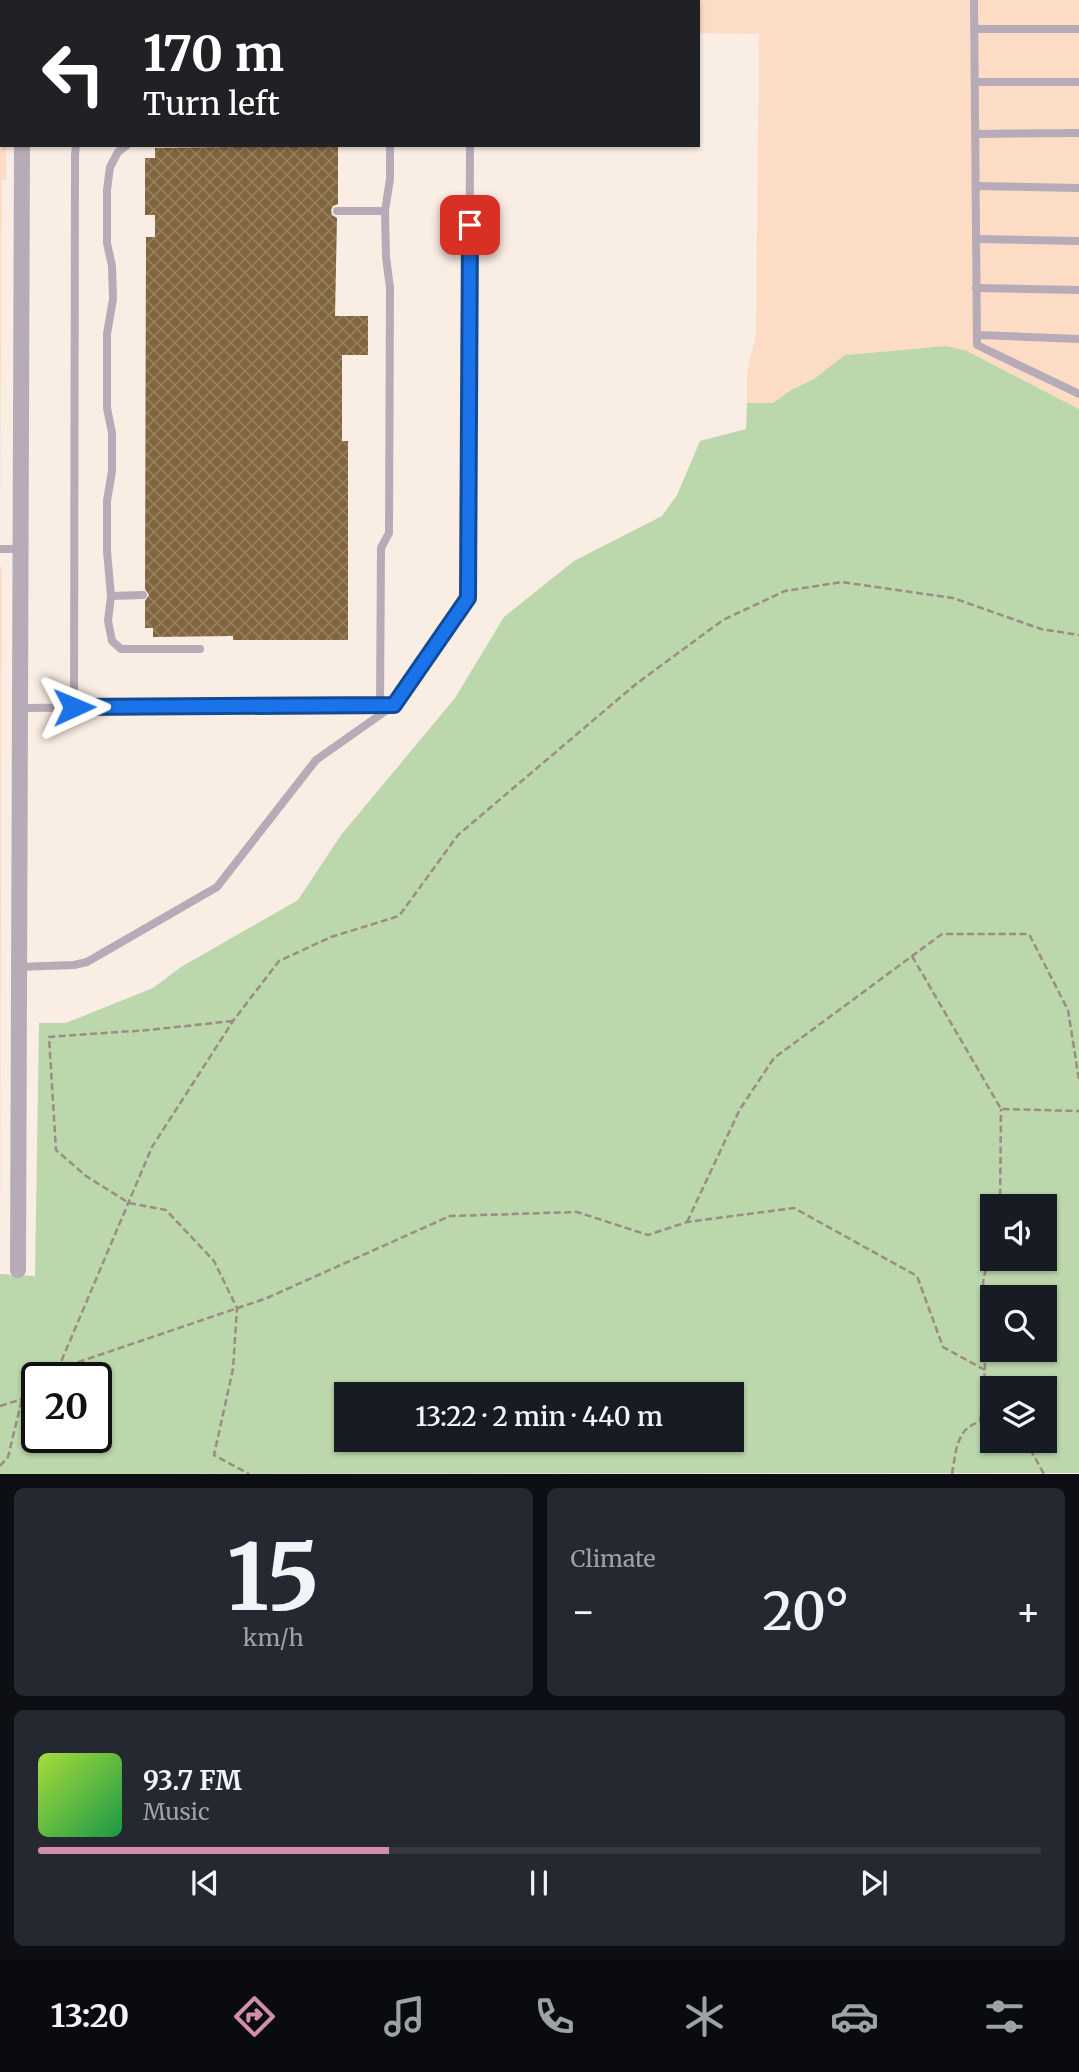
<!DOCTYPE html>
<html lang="en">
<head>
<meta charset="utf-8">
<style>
  :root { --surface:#171b24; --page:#242831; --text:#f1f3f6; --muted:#9ea1a6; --line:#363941; --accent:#d08ea7 }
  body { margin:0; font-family:Merriweather,serif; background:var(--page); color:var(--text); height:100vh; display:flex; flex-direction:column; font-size:26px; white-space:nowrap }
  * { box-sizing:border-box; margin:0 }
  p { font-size:23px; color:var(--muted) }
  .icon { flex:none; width:38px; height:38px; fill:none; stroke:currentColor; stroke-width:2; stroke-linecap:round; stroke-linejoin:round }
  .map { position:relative; height:1474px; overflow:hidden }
  .side { display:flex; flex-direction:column; gap:14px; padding:14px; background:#0d0f14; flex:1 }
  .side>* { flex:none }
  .top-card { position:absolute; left:0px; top:0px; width:700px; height:147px; box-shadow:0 2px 5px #0004; background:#202124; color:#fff; overflow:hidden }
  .fabs { position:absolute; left:980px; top:1194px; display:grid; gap:14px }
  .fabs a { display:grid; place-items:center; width:77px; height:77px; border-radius:0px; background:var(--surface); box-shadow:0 2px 5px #0004; font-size:35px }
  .speed { position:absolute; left:21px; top:1362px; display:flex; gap:14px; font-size:35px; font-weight:700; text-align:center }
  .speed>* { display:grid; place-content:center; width:91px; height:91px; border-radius:50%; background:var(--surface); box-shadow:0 2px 5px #0004; line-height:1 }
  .speed .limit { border:4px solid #111; border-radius:10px; background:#fff; color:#111 }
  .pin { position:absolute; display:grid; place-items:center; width:60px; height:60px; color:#fff; margin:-30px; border-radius:14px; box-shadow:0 4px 10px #0006 }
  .me { position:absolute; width:77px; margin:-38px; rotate:89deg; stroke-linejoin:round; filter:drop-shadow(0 0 5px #0008) }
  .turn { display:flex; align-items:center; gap:24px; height:147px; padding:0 28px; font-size:32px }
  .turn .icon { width:91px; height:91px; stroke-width:2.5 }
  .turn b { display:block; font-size:49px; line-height:60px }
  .big { font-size:52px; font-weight:600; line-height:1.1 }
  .side .widget { flex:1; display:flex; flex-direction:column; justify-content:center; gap:10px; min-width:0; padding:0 24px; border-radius:10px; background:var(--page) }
  .side .dial { align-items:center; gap:0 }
  .dial b { font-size:91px; line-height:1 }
  .song { display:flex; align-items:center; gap:21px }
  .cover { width:84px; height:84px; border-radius:10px; background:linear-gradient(135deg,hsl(80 70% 55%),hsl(140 70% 35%)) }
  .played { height:7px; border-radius:4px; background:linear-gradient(90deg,var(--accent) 35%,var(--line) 35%) }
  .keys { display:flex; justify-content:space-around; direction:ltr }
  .heat { display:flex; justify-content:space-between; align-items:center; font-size:38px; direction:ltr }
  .side .tiles { flex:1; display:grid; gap:14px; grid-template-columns:1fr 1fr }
  .widget:last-child { grid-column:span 2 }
  .trip { position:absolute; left:334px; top:1382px; width:410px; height:70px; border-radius:0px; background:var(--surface); box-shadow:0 2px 5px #0004; font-weight:600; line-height:70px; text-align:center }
  .dock { display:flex; height:112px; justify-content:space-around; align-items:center; background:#090b0e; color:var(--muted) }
  .dock .icon { width:49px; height:49px }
  .dock .on { color:var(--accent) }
  .dock b { font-size:32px; color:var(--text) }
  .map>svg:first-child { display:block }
  .built { fill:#fcdcc5 }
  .green { fill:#bbd7ab; fill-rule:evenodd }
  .building { fill:url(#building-cross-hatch) }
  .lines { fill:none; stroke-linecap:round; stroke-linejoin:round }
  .path { stroke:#9a8d84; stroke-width:2.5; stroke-dasharray:7 3.5; stroke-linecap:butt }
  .service { stroke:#b7abb7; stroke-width:8 }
  .minor { stroke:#b7abb7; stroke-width:16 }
  .route-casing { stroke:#114b97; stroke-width:18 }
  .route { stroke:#1a73e8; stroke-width:12 }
</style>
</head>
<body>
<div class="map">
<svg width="1079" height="1474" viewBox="0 0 1079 1474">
  <defs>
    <pattern id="building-cross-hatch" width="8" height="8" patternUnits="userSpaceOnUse" patternTransform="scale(1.75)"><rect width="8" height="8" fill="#82653c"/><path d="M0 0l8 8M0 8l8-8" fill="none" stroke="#947f61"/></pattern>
  </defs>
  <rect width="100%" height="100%" fill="#faede3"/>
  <!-- built -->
  <g class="built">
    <path d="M0,0H5L2,2V145H6V180H2L0,534Z"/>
    <path d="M40,0H1079V409L967,351L947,346L845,355L814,379L791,390L773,403H747V372L756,335L759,34L698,33V2Z"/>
    <path d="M0,565L2,570L0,1275Z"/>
  </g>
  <!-- green -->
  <path class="green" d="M947,346L967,351L1079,409V1473L0,1474V1274L35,1276L39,1023H66L153,988L181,967L298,900L341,835L455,698L504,617L574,561L662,516L677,495L700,441L746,429L747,403H773L791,390L814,379L845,355ZM992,1206H1045V1258H992ZM992,1297H1045V1349H992ZM37,1377H96V1437H37ZM992,1388H1045V1440H992ZM346,1395H732V1440H346Z"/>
  <!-- building -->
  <path class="building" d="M237,145L338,146V204L333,206L331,210L332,215L337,218L335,316H368V355H342V441H348V640H233V636L153,637V628H145V601L149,595L145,589L146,237H155V215H145V158H155V148L237,147Z"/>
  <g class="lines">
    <!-- path -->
    <g class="path">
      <path d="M912,956L1001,1109L1079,1111"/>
      <path d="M233,1021L148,1030L49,1037L56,1150L86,1176L129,1203L166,1210L214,1261L237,1308L233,1369L214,1455L249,1474"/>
      <path d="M1000,1206L1001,1109"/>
      <path d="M687,1222L740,1109L774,1058L942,934H1029L1068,1010L1079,1080"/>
      <path d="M58,1369L267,1298L450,1216L577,1212L648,1235L687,1222L794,1208L917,1276L943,1347L985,1370L980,1421"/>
      <path d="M985,1370L983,1282L992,1241"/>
      <path d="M49,1377L58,1369L152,1147L233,1021L279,961L331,937L399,916L458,835L636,684L723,620L785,591L842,582L953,598L1041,629L1079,635"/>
      <path d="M0,1406L22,1399L37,1387"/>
      <path d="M1025,1440L1044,1474"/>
      <path d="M0,1466L8,1457L22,1399"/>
      <path d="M952,1474C957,1445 957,1422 992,1420"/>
    </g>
    <!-- service -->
    <g class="service">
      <path d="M597,0L612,2"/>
      <path d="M974,0L977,345L1079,394"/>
      <path d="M975,29H1079"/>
      <path d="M975,82H1079"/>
      <path d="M975,134L1079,133"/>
      <path d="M127,145L118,152L110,167L107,190V243L112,266L113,299L107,334V408L112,433V471L107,501V551L111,596L108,621L112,641L121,649H200"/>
      <path d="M976,186L1079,188"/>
      <path d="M337,211H385"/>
      <path d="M976,239L1079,241"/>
      <path d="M976,288L1079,290"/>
      <path d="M977,335L1079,339"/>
      <path d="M0,549H21"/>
      <path d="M111,596L143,595"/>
      <path d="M380,705L381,548L389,533L390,288L386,257L385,211L390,179V145"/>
      <path d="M74,707L75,155L76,145"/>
      <path d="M20,708L384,705"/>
      <path d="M18,967L74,965L87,962L217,887L316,760L394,705L468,598L470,145"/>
    </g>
    <!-- minor -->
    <g class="minor">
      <path d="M22,2V0"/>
      <path d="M18,1270L22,145"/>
    </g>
  </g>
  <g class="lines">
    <!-- route casing -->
    <g class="route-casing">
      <path id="route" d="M74,707L394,705L468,598L470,225"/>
    </g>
    <!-- route -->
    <use href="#route" class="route"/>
  </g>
</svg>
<div class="fabs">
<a><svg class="icon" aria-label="sound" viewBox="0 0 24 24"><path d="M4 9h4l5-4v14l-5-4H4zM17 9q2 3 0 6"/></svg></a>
<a><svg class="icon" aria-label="search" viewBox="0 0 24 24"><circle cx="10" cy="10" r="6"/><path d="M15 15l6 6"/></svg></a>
<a><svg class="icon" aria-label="layers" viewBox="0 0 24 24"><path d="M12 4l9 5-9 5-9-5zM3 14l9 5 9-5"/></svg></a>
</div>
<div class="speed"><div class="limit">20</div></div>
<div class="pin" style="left:470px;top:225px;background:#d93025"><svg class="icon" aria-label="arrive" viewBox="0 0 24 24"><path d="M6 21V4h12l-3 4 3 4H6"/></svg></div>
<svg class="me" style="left:74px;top:707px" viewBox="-20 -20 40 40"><path d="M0-17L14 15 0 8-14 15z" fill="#1a73e8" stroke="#fff" stroke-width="4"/></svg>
<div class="trip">13:22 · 2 min · 440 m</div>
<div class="top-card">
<div class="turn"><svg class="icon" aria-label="left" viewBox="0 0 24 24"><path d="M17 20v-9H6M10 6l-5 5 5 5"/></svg><div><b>170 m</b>Turn left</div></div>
</div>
</div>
<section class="side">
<div class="tiles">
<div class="widget dial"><b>15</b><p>km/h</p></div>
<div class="widget"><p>Climate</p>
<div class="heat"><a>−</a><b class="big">20°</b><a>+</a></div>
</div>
<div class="widget">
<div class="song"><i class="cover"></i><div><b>93.7 FM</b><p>Music</p></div></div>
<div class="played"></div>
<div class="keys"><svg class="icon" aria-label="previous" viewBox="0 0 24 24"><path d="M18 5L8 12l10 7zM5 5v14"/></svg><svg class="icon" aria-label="pause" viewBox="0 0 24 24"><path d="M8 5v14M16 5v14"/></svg><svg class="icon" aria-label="next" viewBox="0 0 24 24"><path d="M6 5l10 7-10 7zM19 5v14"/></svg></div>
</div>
</div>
</section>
<nav class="dock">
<b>13:20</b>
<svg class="icon on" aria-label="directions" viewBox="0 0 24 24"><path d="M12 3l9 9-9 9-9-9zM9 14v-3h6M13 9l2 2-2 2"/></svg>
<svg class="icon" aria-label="music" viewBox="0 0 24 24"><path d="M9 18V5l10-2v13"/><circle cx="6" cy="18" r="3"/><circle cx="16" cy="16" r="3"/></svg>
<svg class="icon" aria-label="phone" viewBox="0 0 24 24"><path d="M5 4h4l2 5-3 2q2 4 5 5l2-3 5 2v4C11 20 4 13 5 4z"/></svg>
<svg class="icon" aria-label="climate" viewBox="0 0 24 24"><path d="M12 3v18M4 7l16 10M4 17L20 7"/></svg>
<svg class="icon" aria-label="car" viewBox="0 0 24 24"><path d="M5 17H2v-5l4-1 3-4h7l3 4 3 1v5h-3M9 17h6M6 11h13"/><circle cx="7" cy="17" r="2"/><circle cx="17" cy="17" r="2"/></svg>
<svg class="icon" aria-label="filters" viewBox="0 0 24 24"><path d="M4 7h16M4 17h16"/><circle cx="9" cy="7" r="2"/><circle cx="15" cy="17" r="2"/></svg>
</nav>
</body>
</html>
